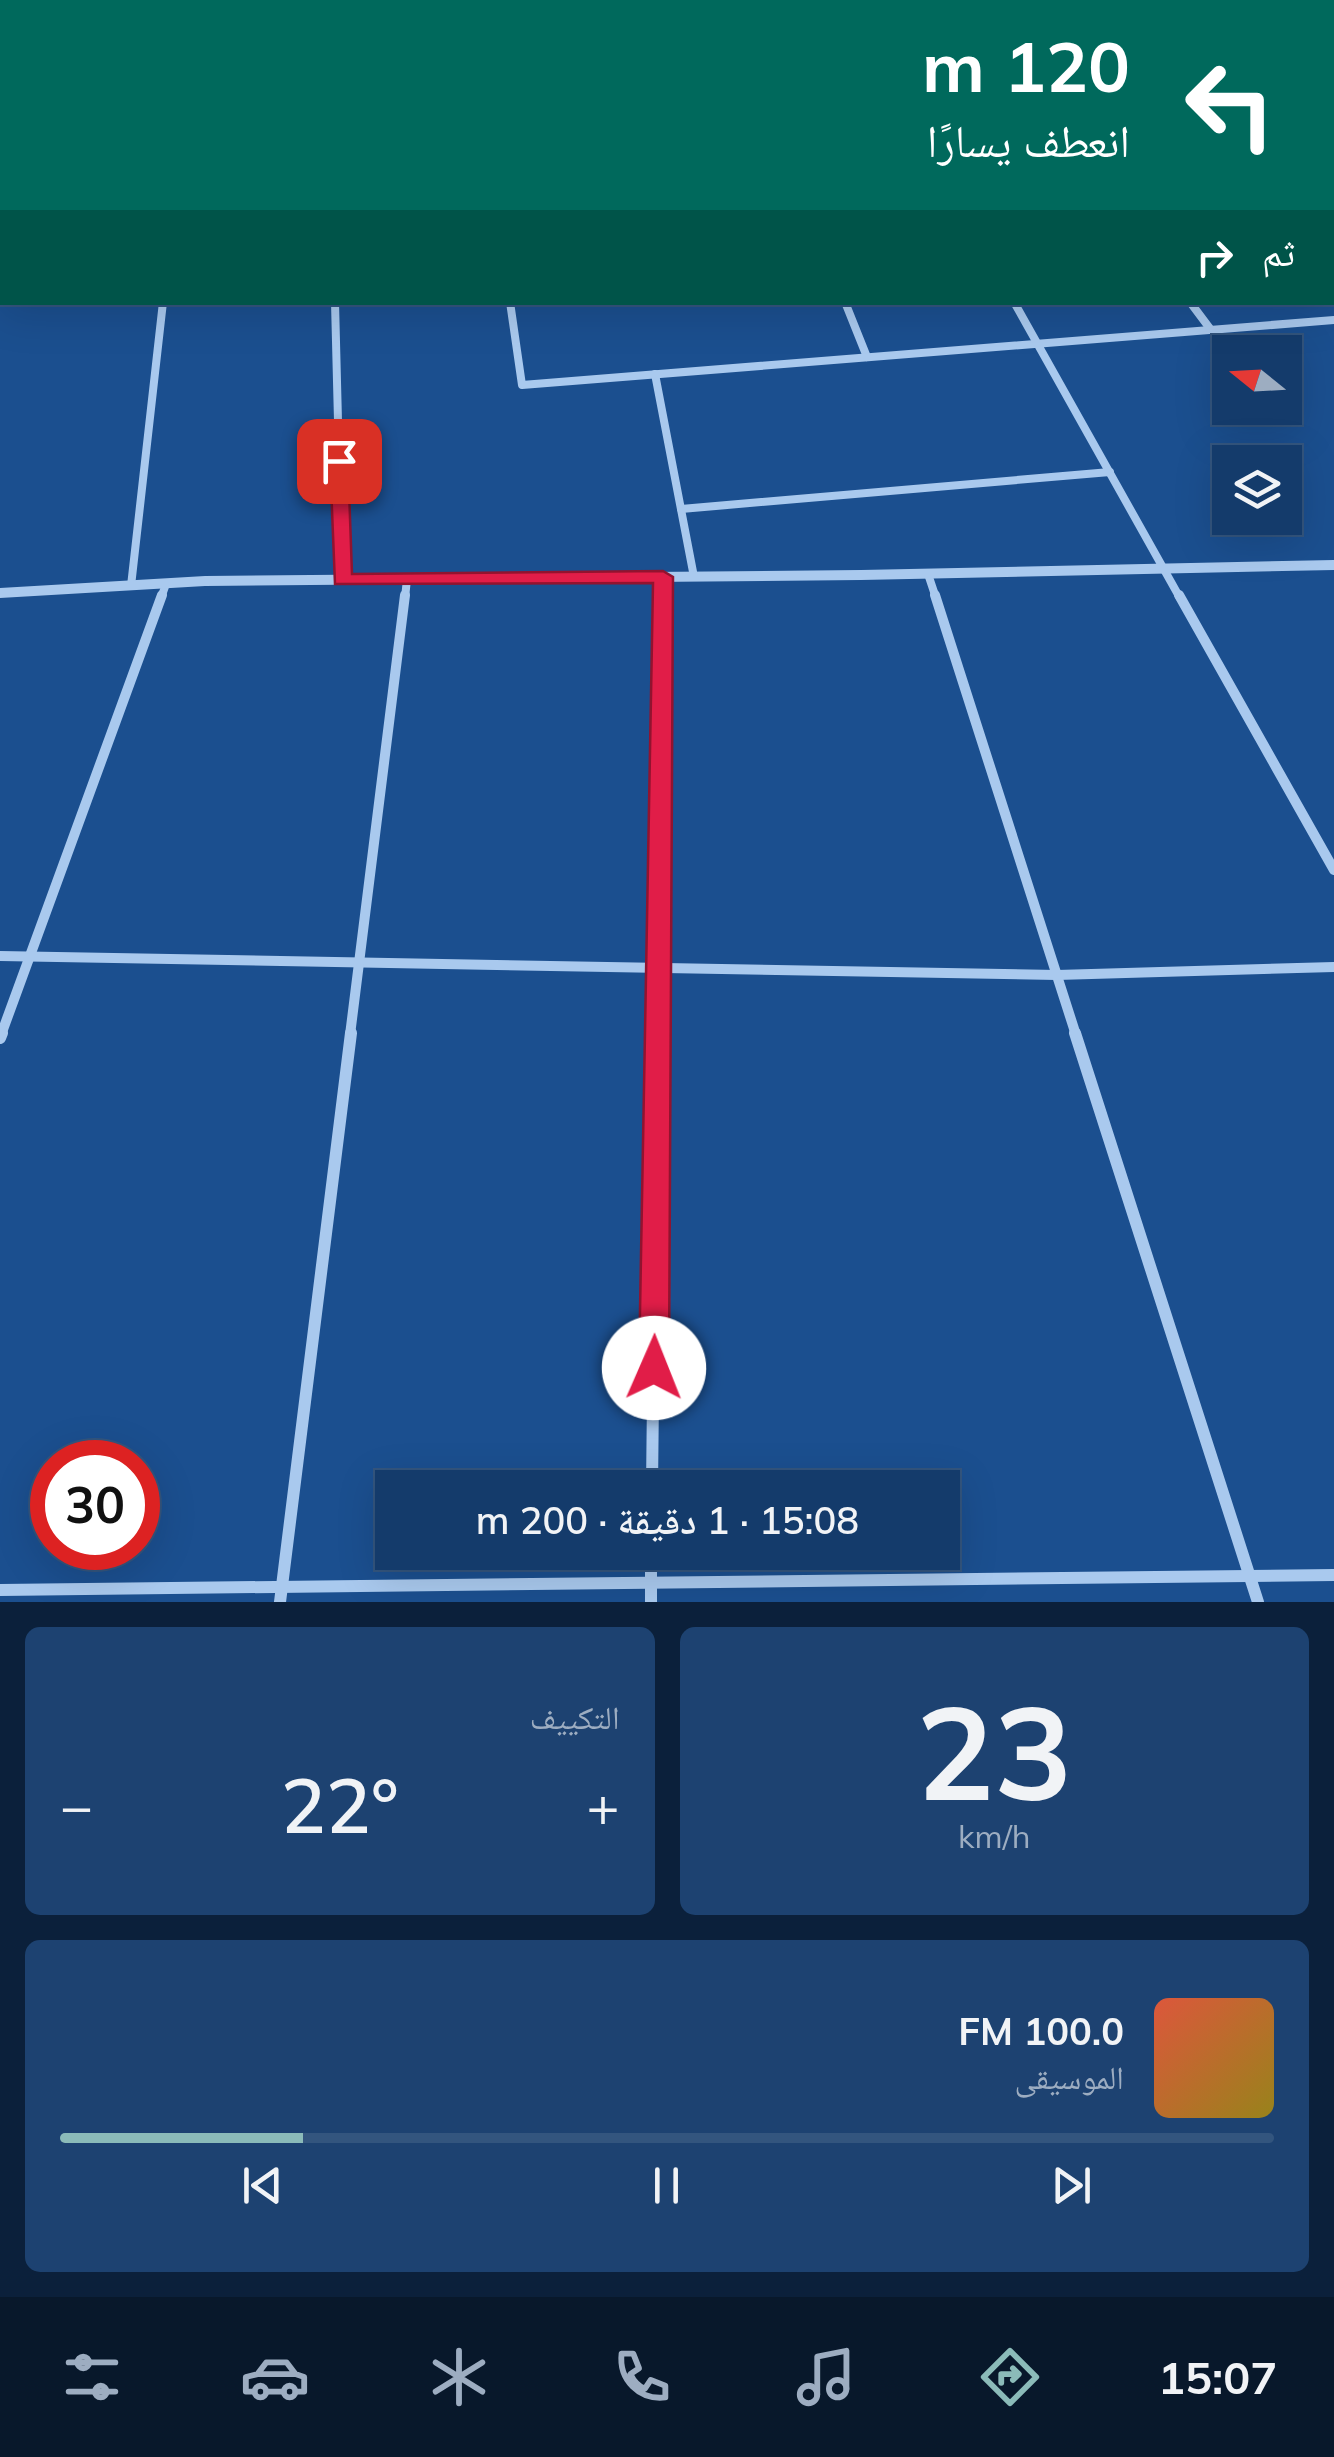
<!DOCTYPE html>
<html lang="ar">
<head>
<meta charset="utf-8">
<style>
  :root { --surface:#143b6b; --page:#1d4271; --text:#f1f3f6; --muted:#9dadc1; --line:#33557e; --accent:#8bbbb9 }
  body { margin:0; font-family:Mulish,"Noto Naskh Arabic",sans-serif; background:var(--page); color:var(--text); direction:rtl; height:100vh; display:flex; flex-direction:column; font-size:38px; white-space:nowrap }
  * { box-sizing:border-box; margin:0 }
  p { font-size:32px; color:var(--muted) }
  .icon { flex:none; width:55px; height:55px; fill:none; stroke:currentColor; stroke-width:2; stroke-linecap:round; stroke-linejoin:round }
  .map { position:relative; height:1602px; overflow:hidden; direction:ltr }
  .details { display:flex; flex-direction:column; gap:25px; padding:25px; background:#0b203b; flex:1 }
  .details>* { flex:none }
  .guide { position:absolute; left:0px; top:0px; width:1335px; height:305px; box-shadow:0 10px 40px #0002,0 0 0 2px var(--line); direction:rtl; background:#00695c; color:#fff; overflow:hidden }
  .needle { width:65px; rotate:288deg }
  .fabs { position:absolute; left:1212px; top:335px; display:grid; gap:20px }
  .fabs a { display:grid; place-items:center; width:90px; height:90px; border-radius:0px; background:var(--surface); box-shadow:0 10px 40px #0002,0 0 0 2px var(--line); font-size:50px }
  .speed { position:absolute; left:30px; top:1440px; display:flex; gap:20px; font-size:50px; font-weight:700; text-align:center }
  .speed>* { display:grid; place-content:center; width:130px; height:130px; border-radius:50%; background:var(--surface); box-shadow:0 10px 40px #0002,0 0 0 2px var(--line); line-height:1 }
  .speed .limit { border:15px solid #d22; background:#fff; color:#111 }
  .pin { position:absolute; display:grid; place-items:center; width:85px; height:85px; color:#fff; margin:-42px; border-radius:20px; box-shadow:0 5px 15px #0006 }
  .me { position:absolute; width:110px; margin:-55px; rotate:1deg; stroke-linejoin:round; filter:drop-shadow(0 0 8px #0008) }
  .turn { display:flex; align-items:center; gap:35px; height:210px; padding:0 40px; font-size:45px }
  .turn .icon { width:130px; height:130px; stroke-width:2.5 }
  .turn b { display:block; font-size:70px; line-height:85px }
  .then { display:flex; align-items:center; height:95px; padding:0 40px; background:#0003; gap:20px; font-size:38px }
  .big { font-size:75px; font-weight:600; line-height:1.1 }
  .details .card { flex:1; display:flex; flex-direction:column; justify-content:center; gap:15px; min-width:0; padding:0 35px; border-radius:15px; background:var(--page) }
  .details .dial { align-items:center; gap:0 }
  .dial b { font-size:130px; line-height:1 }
  .song { display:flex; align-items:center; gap:30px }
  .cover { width:120px; height:120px; border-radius:15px; background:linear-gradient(135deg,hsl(10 70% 55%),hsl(50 70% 35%)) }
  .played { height:10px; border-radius:5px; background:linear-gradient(90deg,var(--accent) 20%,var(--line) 20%) }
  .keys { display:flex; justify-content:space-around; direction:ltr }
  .heat { display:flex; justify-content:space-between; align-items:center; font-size:55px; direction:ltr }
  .details .tiles { flex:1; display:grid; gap:25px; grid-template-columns:1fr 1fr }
  .card:last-child { grid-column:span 2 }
  .trip { position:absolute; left:375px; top:1470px; width:585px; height:100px; border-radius:0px; background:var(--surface); box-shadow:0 10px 40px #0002,0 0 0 2px var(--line); font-weight:600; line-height:100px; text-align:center; direction:rtl }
  .dock { display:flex; height:160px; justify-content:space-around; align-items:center; background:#08182b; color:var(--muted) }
  .dock .icon { width:70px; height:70px }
  .dock .current { color:var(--accent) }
  .dock b { font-size:45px; color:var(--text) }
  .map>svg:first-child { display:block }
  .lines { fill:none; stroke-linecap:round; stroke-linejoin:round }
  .minor-far3 { stroke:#a9c9ee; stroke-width:6 }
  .minor-far2 { stroke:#a9c9ee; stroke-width:8 }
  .minor-far1 { stroke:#a9c9ee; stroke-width:10 }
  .minor { stroke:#a9c9ee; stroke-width:12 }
  .tertiary { fill:#a9c9ee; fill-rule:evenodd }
  .route { fill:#e11d48; stroke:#92132f; stroke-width:2.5 }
</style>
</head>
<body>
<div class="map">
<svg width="1334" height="1602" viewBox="0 0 1334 1602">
  <rect width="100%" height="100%" fill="#1b4f8f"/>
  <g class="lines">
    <!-- minor-far3 -->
    <path class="minor-far3" d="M1171,2L1206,0"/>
    <!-- minor-far2 -->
    <g class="minor-far2">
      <path d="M335,302L342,580"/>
      <path d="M510,302L522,385L1334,320"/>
      <path d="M845,302L867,357"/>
      <path d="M1014,302L1180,598"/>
      <path d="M1190,302L1211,330"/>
      <path d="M655,374L694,577"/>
      <path d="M681,509L1110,472"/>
      <path d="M928,574L936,598"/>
      <path d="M131,586L163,302"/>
      <path d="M161,598L166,584"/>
      <path d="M405,598L407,579"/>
      <path d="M663,598V577"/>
    </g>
    <!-- minor-far1 -->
    <g class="minor-far1">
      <path d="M935,595L1076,1035"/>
      <path d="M1179,595L1334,870"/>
      <path d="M0,956L1057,975L1334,967"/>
      <path d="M1,1035L162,595"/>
      <path d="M350,1035L405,595"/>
      <path d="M657,1035L663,595"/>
    </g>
    <!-- minor -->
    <g class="minor">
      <path d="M1075,1033L1258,1602"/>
      <path d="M0,1038L2,1033"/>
      <path d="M652,1488L657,1033"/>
      <path d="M651,1552V1602"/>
      <path d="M0,1590L1334,1575"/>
      <path d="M280,1602L351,1033"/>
    </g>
    <!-- tertiary -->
    <g class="tertiary">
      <path d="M384,0H433L429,2H383Z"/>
      <rect x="0" y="24" width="2" height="6"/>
      <path d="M1334,560V570L861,580L205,586L0,598V588L205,576L861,570Z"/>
    </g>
  </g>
  <!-- route -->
  <path class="route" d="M339,456L348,461L352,574L663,571L673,577L669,1368L665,1378L654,1382L643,1378L639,1368L653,583L335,584L330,461Z"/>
</svg>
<div class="fabs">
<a><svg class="needle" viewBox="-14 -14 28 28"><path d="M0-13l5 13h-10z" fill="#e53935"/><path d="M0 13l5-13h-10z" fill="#9dadc1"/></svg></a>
<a><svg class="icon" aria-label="layers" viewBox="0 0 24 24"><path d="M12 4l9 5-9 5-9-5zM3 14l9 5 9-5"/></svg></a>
</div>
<div class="speed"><div class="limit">30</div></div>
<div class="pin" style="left:339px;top:461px;background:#d93025"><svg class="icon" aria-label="arrive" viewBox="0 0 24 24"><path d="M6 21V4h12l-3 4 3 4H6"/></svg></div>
<svg class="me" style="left:654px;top:1368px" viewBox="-20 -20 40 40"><circle r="19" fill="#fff"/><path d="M0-13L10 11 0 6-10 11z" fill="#e11d48"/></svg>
<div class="trip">15:08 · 1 دقيقة · 200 m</div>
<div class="guide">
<div class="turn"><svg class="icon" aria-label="left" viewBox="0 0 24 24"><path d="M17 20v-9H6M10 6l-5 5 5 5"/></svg><div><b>120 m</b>انعطف يسارًا</div></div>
<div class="then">ثم<svg class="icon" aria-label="right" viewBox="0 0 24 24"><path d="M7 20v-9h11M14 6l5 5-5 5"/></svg></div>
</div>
</div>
<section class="details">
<div class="tiles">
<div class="card dial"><b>23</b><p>km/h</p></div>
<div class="card"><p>التكييف</p>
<div class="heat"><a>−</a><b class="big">22°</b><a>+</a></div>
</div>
<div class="card">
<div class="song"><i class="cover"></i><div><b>100.0 FM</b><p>الموسيقى</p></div></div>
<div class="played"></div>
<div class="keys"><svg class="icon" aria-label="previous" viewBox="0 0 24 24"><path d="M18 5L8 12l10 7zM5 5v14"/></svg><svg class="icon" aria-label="pause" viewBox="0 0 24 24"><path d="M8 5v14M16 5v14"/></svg><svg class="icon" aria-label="next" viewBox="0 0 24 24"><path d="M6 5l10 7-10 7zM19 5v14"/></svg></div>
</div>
</div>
</section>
<nav class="dock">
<b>15:07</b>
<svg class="icon current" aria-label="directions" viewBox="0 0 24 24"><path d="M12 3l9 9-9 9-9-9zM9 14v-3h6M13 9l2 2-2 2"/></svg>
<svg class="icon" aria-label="music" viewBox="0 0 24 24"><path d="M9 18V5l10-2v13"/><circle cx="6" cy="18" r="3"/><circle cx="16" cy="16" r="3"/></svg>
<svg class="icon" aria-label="phone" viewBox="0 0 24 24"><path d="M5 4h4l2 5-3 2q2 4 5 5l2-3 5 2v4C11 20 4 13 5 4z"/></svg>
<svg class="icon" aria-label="climate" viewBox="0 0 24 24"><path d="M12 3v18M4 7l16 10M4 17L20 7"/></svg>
<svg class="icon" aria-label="car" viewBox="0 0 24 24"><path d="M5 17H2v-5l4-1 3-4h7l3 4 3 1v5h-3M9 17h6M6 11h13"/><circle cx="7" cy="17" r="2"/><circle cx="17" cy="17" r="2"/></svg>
<svg class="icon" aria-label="filters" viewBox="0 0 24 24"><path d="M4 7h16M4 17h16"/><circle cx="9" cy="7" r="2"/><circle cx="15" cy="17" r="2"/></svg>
</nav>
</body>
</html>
